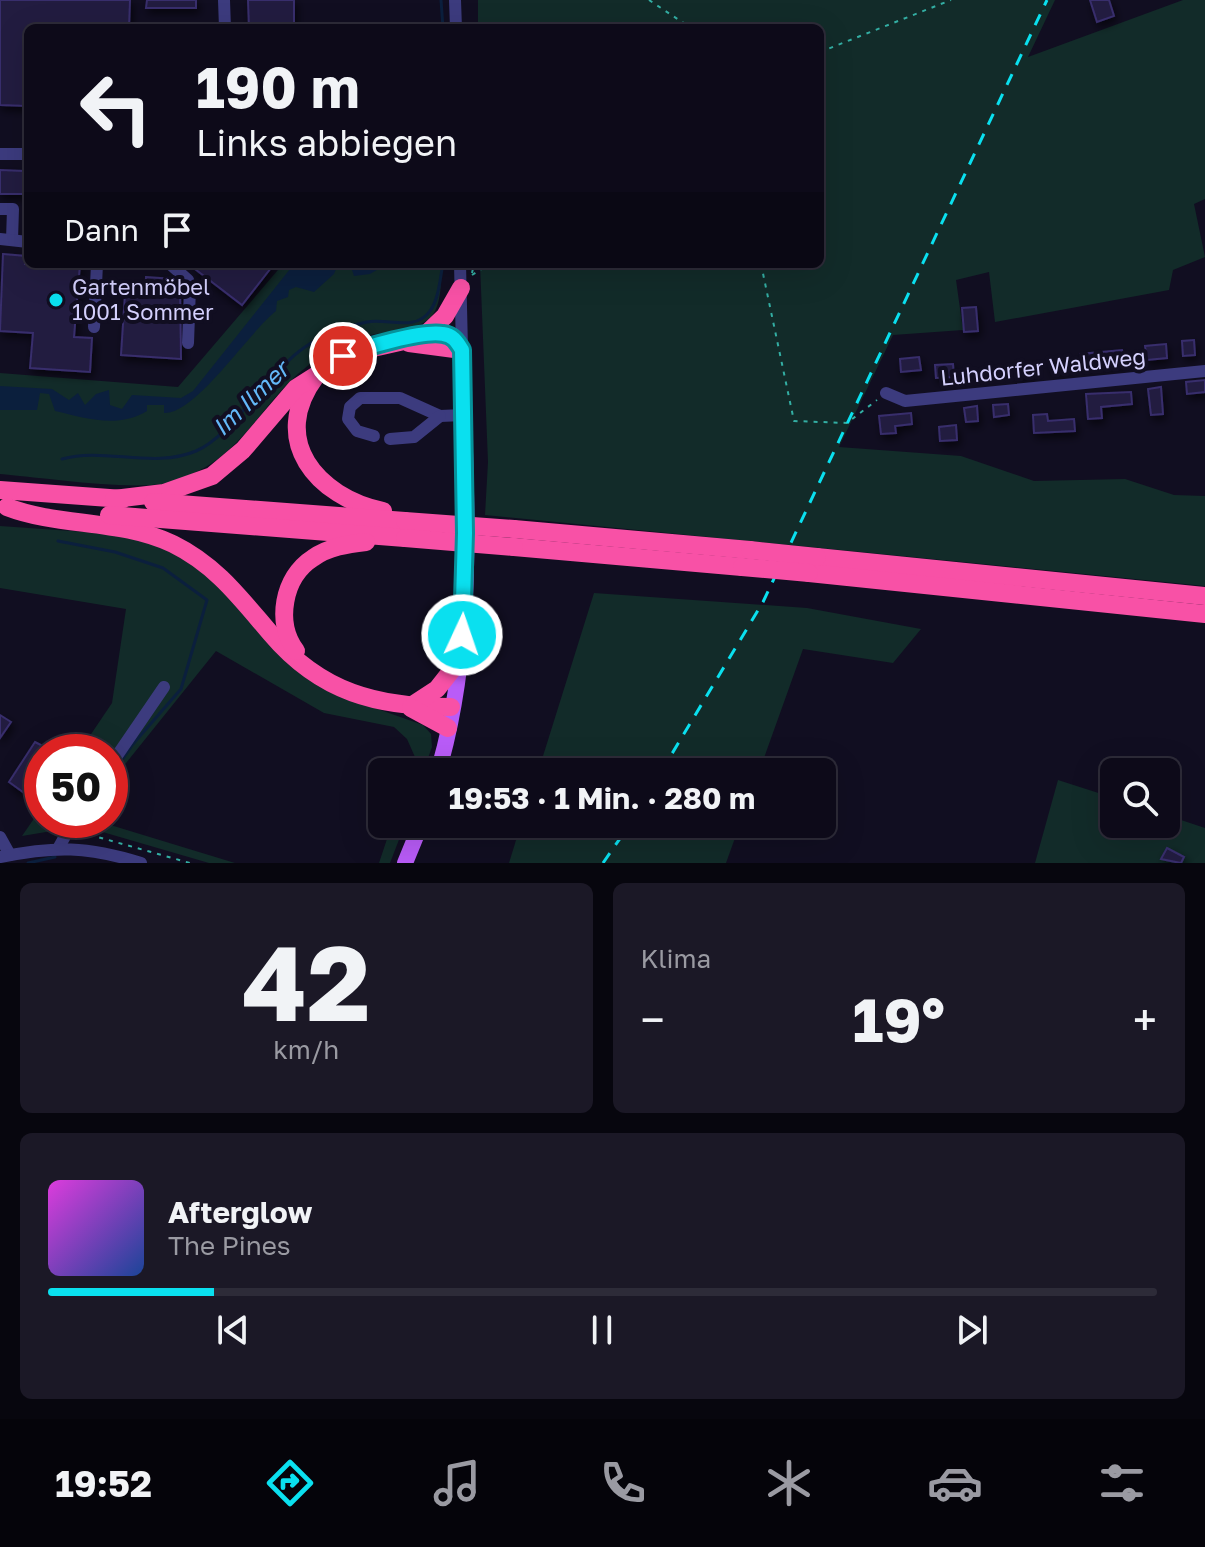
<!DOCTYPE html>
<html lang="de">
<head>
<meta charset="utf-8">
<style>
  :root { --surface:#0d0a19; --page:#1b1826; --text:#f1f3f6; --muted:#9a9aa2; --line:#2d2b38; --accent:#0ae0ef }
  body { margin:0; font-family:"Golos Text",sans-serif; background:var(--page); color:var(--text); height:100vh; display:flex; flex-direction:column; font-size:30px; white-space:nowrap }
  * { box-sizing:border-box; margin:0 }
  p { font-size:26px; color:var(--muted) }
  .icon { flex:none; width:44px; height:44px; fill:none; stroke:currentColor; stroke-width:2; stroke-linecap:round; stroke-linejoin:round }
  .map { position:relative; height:863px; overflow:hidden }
  .panel { display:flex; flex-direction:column; gap:20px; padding:20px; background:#07060e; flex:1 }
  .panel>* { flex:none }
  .top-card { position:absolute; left:24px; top:24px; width:800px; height:244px; border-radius:12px; box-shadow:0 8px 32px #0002,0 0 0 2px var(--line); background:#0d0a19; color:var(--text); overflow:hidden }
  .controls { position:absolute; left:1100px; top:758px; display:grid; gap:16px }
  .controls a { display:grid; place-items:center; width:80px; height:80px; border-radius:12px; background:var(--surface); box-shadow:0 8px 32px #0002,0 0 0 2px var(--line); font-size:40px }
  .speed { position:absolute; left:24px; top:734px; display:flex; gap:16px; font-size:40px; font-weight:700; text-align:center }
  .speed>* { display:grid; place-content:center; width:104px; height:104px; border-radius:50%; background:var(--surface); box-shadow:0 8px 32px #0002,0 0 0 2px var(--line); line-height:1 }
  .speed .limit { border:12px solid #d22; background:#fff; color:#111 }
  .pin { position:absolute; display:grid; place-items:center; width:68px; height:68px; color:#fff; margin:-34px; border:4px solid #fff; border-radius:50%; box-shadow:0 2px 8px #0007 }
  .me { position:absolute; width:88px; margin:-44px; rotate:3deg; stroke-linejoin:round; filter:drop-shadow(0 0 6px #0008) }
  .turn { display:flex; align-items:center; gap:28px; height:168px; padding:0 40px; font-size:36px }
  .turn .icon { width:104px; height:104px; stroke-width:2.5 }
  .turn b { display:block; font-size:56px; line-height:68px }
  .then { display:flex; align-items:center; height:76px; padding:0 40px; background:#0003; gap:16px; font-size:30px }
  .big { font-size:60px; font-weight:700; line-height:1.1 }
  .panel .tile { flex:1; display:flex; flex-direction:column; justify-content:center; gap:12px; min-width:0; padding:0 28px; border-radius:12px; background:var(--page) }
  .panel .dial { align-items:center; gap:0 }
  .dial b { font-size:104px; line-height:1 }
  .song { display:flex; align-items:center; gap:24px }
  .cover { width:96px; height:96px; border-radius:12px; background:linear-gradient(135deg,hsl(300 70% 55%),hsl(220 70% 35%)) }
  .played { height:8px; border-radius:4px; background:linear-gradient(90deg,var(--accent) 15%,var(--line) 15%) }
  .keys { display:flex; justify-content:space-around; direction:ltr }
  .heat { display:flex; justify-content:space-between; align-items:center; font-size:44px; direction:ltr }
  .panel .tiles { flex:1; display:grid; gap:20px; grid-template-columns:1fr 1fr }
  .tile:last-child { grid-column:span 2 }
  .trip { position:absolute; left:368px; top:758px; width:468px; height:80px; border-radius:12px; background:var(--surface); box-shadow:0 8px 32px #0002,0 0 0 2px var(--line); font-weight:700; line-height:80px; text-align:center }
  .dock { display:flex; height:128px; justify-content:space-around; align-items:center; background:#05040a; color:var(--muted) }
  .dock .icon { width:56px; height:56px }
  .dock .active { color:var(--accent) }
  .dock b { font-size:36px; color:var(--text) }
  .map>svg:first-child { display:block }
  .green { fill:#122b29 }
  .water { fill:#0b1f3d }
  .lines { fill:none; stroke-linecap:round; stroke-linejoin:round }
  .stream { stroke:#0b1f3d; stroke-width:3 }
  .building { fill:#221b41; stroke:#382e6c; stroke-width:2; filter:url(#shadow) }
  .path { stroke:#33aea3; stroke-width:2; stroke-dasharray:4 6; stroke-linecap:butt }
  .minor { stroke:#3c3b7e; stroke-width:12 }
  .major { stroke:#b95cf8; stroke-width:16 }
  .highway { stroke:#f851a6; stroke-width:18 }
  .rail { stroke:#0ae0ef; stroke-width:3; stroke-dasharray:12 10; stroke-linecap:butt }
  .highway-bridge { stroke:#f851a6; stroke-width:18 }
  .route-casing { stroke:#06929b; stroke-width:20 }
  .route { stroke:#0ae0ef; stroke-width:14 }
  .poi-dot { fill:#0ae0ef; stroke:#110e21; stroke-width:3 }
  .labels { text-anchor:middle; stroke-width:8; stroke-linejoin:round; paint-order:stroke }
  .poi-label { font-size:22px; fill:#d4d0fd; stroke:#110e21; text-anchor:start }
  .street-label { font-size:22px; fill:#d4d0fd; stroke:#110e21 }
  .water-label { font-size:24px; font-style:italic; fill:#63b8f9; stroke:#110e21 }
</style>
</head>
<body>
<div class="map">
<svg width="1205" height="863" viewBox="0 0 1205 863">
  <defs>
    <filter id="shadow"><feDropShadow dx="2.5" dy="4.5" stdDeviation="4" flood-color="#0009"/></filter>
  </defs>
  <rect width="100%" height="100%" fill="#110e21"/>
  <!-- green -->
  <g class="green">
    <path d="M478,0H1055L1028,57L1183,0H1205V199L1194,204L1205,257L1173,270L1169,290L995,322L989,272L956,280L963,330L893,335L839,447L961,456L1034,481L1125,479L1174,495L1205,496V586L485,515L488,462L480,264H820V28H478Z"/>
    <path d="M283,264H442C441,279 442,305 431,317C414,333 388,330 367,336C350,342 332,348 317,359C257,400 248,459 171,482C137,492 39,477 0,474V373L178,387Z"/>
    <path d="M0,526L114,534L152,541L190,558L352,700L423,725L431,734L432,747L423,772H410L415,757L407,739L394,727L324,713L216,651L110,783V752H79L112,703L126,609L0,588Z"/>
    <path d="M594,593L807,608L921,629L893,663L803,649L759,772H538Z"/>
    <path d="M1058,780L1114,798V824H1166V815L1205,828V863H1035Z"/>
    <path d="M42,807V820H94L235,863H209L82,826L22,836Z"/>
    <path d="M392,824H405L390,863H379Z"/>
    <path d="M521,824H740L726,863H509Z"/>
  </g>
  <!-- water -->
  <g class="water">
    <path d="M294,264H338L334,274L314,292L296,287L289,290L288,297L277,301L276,311C248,333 196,414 164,413V405H147V411C118,429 85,418 55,411L49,394L40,393L37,410H0V386L52,389L69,400L78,393L85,405L96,394L109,390L110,405L122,409L132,395L181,398L193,391Z"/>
    <path d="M350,264H387L370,274L354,276Z"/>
  </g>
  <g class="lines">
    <!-- stream -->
    <g class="stream">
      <path d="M441,0L443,28"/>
      <path d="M62,459C104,447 154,469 196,451C232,436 268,372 305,347C324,334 346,326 367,322C388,318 415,332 430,311C439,299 440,278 443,264"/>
      <path d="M58,541L115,552L163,568L207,600L181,689L133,744L110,777"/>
      <path d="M28,863L55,857"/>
    </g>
  </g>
  <!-- building -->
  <g class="building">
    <path d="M0,0H130L129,28H28V106L0,105Z"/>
    <path d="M147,0H196V8H146Z"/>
    <path d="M248,0H294V28H249Z"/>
    <path d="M1090,0H1109L1114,16L1097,22Z"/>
    <path d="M0,170L24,171V194H0Z"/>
    <path d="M3,254L26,256L25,264H80L74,337L92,338L90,372L30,368L33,333L0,331Z"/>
    <path d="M199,264H274L242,305L195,269Z"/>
    <path d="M146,277L174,279L180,285L181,359L121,355L125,294L145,296Z"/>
    <path d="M976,307L978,331L964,332L962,308Z"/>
    <path d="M1194,340L1195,355L1183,356L1182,341Z"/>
    <path d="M1166,344L1167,358L1147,360L1145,346Z"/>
    <path d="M1122,350L1124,362L1081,365L1080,354Z"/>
    <path d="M919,357L921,370L901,372L900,359Z"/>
    <path d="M1066,360L1067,369L1052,371L1051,361Z"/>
    <path d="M1031,363L1032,374L1016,375L1015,364Z"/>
    <path d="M953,364L954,377L936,378L935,365Z"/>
    <path d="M1205,380V392L1187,394L1186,382Z"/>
    <path d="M1161,387L1163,414L1151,415L1148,389Z"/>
    <path d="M1131,392L1132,404L1101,407L1102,418L1088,419L1086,394Z"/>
    <path d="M1008,404L1009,415L994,417L993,405Z"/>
    <path d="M977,406L978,421L966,422L964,408Z"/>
    <path d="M911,413L912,424L895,426L896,433L881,434L879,416Z"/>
    <path d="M1047,414L1048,421L1074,419L1075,431L1034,433L1033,415Z"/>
    <path d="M956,425L957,440L940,441L939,427Z"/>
    <path d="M0,715L11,722L0,738Z"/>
    <path d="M35,742L54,752H42V773L33,787L29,784L23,792L9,782Z"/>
    <path d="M1167,848L1184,857L1181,863L1161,859Z"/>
  </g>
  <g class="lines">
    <!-- path -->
    <g class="path">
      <path d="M649,0L691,28"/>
      <path d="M820,52L951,0"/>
      <path d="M588,264L595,269L619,264"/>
      <path d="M761,264L794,421L847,423L877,400"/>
      <path d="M472,273L474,264"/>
      <path d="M472,275L489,264"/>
      <path d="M80,832L190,863"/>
    </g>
    <!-- minor -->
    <g class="minor">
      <path d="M224,0L225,28"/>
      <path d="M455,0L456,28"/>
      <path d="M0,154H28"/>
      <path d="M0,209H13L12,240"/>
      <path d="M0,239L28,242"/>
      <path d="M170,264L188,280L190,287L188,343"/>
      <path d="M460,264L462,349"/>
      <path d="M94,327L97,264"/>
      <path d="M886,393L905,401L1205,371"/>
      <path d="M374,436L357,431L348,419L350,407L360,398H400L440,416L463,415"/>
      <path d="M390,439L414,437L440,416"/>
      <path d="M110,766L164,687"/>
      <path d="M0,837L10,855"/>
      <path d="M59,847L74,820"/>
      <path d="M0,857C55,846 87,846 141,863"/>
    </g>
    <!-- major -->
    <g class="major">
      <path d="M438,772C478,637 465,489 462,350"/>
      <path d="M405,863L421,824"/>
    </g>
    <!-- highway -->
    <g class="highway">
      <path d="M425,335L445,316L461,288"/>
      <path d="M409,343L462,350"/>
      <path d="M316,376C268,440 317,497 383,511"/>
      <path d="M0,490L123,499"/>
      <path d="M114,499L164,493L212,476L243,450L296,388L351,353L435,334L451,336L462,350"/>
      <path d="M153,502L405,521"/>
      <path d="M7,507C59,527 121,519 173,544C216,565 241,599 271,634C321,693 378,707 451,707"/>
      <path d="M109,515L405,538"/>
      <path d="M514,529L750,550"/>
      <path d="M514,547L742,567"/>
      <path d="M817,557L1205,596"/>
      <path d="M809,573L1205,614"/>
      <path d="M296,651C275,623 283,577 313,558C328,547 348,544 366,542"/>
      <path d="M411,706L437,689L459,661"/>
      <path d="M411,708L448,728"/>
    </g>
    <!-- rail -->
    <g class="rail">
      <path d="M661,772L763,602L1047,0"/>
      <path d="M603,863L630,824"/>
    </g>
    <!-- highway-bridge -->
    <g class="highway-bridge">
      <path d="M405,521L514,529"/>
      <path d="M405,538L514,547"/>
      <path d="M750,550L817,557"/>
      <path d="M742,567L809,573"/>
    </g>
  </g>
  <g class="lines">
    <!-- route casing -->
    <g class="route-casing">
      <path id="route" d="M343,356C362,348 423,330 443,334C453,335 457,342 462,350L465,533L462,635"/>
    </g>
    <!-- route -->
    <use href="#route" class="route"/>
  </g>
  <!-- markers -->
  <circle class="poi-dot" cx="56" cy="300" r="8"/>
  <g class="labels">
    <!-- poi labels -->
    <g class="poi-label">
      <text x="72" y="295">Gartenmöbel<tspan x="72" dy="25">1001 Sommer</tspan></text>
    </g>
    <!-- street labels -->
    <g class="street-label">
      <text transform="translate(1043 367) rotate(-6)" y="8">Luhdorfer Waldweg</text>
    </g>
    <!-- water labels -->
    <g class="water-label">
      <text transform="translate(251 399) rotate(-44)" y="8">Im Ilmer</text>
    </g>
  </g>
</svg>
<div class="controls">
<a><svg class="icon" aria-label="search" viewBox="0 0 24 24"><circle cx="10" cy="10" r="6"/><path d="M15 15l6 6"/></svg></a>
</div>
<div class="speed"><div class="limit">50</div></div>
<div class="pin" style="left:343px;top:356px;background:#d93025"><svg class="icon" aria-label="arrive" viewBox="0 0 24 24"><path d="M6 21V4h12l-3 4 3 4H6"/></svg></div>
<svg class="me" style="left:462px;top:635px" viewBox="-20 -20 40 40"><circle r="17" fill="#0ae0ef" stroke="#fff" stroke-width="3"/><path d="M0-11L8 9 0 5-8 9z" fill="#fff"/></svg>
<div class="trip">19:53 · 1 Min. · 280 m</div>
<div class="top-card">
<div class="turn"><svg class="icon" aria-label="left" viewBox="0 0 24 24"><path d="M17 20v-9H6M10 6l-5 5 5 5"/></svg><div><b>190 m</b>Links abbiegen</div></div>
<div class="then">Dann<svg class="icon" aria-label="arrive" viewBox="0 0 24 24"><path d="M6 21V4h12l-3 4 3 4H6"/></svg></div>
</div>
</div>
<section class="panel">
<div class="tiles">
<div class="tile dial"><b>42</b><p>km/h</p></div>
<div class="tile"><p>Klima</p>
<div class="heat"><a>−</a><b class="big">19°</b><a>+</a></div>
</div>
<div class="tile">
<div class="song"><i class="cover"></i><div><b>Afterglow</b><p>The Pines</p></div></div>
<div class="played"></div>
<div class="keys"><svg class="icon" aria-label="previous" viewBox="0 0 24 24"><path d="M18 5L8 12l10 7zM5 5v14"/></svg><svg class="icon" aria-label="pause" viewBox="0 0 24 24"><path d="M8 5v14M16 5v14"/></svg><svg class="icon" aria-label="next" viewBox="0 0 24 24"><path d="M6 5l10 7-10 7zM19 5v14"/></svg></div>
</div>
</div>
</section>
<nav class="dock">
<b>19:52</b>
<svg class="icon active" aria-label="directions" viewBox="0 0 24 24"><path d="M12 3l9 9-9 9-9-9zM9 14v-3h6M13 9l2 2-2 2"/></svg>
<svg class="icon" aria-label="music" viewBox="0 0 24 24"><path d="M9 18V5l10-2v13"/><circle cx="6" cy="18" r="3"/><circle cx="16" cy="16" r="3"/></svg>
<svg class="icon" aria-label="phone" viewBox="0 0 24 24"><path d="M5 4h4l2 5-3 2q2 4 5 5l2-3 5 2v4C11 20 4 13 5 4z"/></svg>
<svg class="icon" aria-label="climate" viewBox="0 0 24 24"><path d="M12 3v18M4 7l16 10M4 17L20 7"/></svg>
<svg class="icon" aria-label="car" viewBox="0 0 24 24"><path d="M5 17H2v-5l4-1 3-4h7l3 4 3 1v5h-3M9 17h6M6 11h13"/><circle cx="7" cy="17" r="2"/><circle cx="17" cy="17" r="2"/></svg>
<svg class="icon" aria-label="filters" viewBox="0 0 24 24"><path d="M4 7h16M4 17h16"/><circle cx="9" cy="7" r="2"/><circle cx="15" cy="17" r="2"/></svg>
</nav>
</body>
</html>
